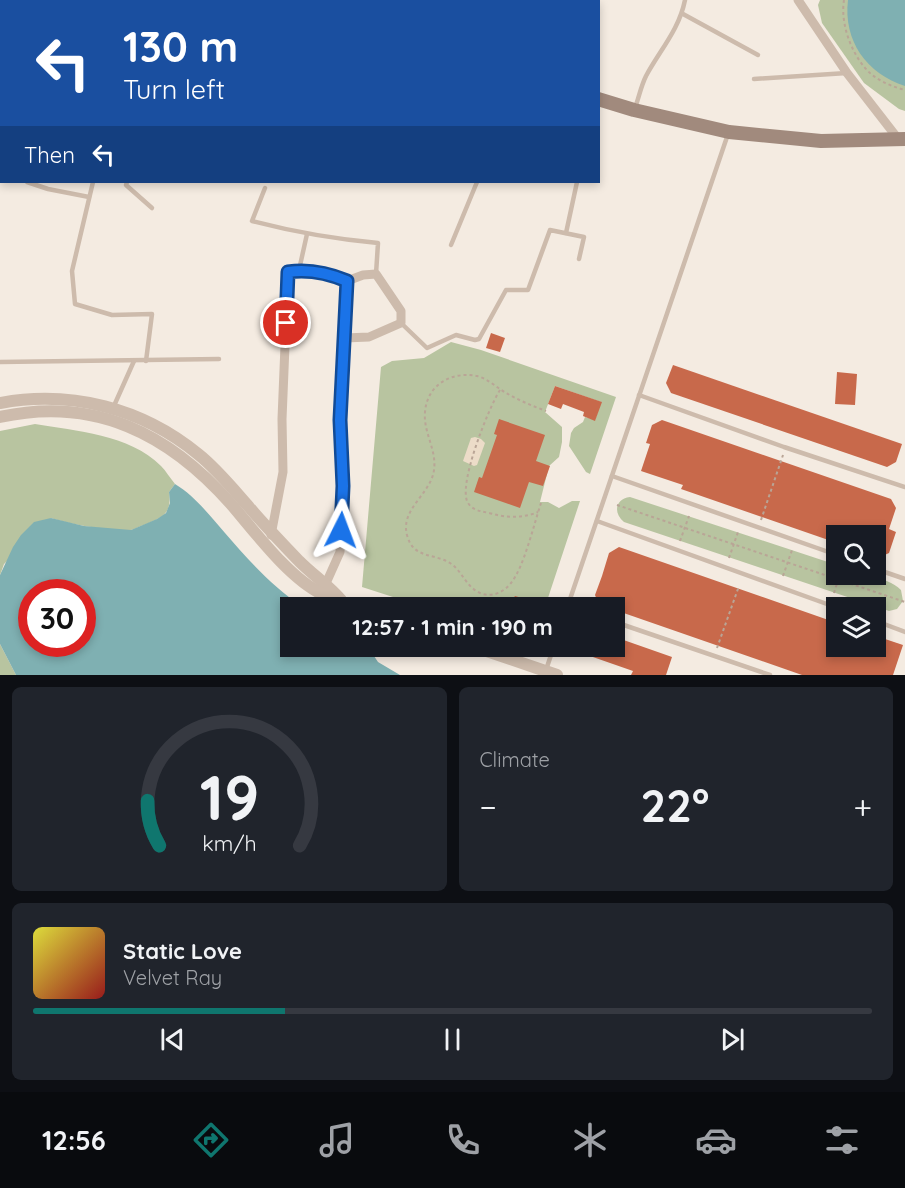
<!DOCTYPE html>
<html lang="en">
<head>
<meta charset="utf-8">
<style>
  :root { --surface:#171b24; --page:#20242c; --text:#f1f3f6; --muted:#9ea1a6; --line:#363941; --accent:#0f766e }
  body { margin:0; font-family:Quicksand,sans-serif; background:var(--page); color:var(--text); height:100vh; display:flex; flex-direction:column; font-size:22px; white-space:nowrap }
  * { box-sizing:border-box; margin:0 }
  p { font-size:20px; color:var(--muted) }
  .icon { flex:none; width:33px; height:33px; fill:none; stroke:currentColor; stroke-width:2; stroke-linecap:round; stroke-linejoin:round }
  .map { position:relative; height:675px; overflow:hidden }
  .side { display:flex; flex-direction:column; gap:12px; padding:12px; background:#0d0f14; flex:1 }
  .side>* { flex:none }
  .hud { position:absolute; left:0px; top:0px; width:600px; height:183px; box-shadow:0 3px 9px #0003; background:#1a4fa0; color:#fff; overflow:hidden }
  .tools { position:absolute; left:826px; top:525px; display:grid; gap:12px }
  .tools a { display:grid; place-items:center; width:60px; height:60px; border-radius:0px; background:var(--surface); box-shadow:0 3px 9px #0003; font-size:30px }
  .speed { position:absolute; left:18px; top:579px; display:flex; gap:12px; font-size:30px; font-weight:700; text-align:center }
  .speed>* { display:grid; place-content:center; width:78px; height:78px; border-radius:50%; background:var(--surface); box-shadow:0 3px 9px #0003; line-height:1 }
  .speed .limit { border:9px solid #d22; background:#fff; color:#111 }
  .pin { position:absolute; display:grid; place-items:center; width:51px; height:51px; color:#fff; margin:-26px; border:3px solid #fff; border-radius:50%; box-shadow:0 2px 6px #0007 }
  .me { position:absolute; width:66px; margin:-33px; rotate:3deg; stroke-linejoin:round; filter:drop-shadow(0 0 4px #0008) }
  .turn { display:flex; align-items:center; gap:21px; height:126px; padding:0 24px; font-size:27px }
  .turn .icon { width:78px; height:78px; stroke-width:2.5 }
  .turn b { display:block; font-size:42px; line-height:51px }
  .then { display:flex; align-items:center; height:57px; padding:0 24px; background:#0003; gap:12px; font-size:22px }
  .big { font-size:45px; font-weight:700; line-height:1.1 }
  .side .card { flex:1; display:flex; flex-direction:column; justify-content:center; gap:9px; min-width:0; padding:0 21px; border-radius:9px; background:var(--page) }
  .side .dial { align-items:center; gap:0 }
  .dial svg { height:156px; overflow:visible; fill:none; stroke:var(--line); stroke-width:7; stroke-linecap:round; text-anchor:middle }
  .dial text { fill:var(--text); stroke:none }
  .song { display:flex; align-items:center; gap:18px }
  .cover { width:72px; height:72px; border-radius:9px; background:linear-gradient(135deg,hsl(60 70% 55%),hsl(0 70% 35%)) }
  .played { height:6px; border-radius:3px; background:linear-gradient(90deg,var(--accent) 30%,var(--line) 30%) }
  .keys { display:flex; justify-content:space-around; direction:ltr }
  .heat { display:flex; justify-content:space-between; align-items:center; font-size:33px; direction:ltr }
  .side .tiles { flex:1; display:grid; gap:12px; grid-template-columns:1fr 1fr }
  .card:last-child { grid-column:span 2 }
  .trip { position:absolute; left:280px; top:597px; width:345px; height:60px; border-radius:0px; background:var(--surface); box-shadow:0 3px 9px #0003; font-weight:700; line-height:60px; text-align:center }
  .tab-bar { display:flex; height:96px; justify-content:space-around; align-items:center; background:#090b0e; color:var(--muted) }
  .tab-bar .icon { width:42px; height:42px }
  .tab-bar .selected { color:var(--accent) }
  .tab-bar b { font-size:27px; color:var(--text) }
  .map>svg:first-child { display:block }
  .green { fill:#b8c4a0 }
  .plaza { fill:#ecdcc8 }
  .water { fill:#7fb0b2; fill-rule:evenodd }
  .building { fill:#c8694b }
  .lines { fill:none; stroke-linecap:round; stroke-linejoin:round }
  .path { stroke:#b9a596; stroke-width:2; stroke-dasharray:3 3; stroke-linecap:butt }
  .service { stroke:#cdbbac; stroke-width:4.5 }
  .minor { stroke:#cdbbac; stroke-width:9 }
  .tertiary { stroke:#cdbbac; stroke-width:12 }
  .secondary { stroke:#a18a7d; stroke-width:14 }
  .route-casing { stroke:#114b97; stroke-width:15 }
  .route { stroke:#1a73e8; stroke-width:10 }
</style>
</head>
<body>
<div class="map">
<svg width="905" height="675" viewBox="0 0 905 675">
  <rect width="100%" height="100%" fill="#f4ebe1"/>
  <!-- green -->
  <g class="green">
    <path d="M820,0H905V111L899,109L864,83L822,23L818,5Z"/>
    <path d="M451,342L481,350L616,397L590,474L586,472L569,446L571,433L574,428L583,422L585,417L595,420L601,402L555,386L545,412L562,427V442L559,457L549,466L540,502H548L559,508L572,501H580L545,607H424L362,587L381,367L392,361L424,358Z"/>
    <path d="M35,424C76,431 129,434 161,466C166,471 170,478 175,484L169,492C172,514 163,517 144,525C140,526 135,529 131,530C114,532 68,524 51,518L4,564L0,575V431Z"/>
    <path d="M630,497L837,565V574C856,574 886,575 901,590L903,601L897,609L889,611L624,522C613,513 615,499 630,497Z"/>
    <path d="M0,644L16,675H0Z"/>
  </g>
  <!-- plaza -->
  <path class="plaza" d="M475,437L481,439L485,443L477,465L474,466L463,461L471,438Z"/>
  <!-- water -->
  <g class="water">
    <path d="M848,0H905V86C867,74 843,41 848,0Z"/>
    <path d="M175,484C195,496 210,516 225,533C249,561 273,587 303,607L291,608V646L368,647L378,662L400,675H16L0,644V575L13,547L21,535L34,522L51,518L84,526L131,530L157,519L166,513L170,503L169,492ZM32,592H82V644H32Z"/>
  </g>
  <!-- building -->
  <g class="building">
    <path d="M491,333L505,338L500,352L486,348Z"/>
    <path d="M673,365L902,444L896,462L887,467L671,393L666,383Z"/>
    <path d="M837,372L857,374L855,405L835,404Z"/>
    <path d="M555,386L602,402L595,421L583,416L584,412L563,404L561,409L548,404Z"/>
    <path d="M499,419L545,435L536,461L550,466L543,486L529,482L520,508L474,492L479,477L482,478L497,435L494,434Z"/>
    <path d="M662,420L891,499L896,508L889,529L896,532L889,553L876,559V536H837V543L681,489L683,485L641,471L650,444L646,443L652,425Z"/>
    <path d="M619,547L837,623V646H876V636L903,645L893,675H802L615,610V608L599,605L595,595L602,576L609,553Z"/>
    <path d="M515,596L522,598L528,608H507Z"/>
    <path d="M615,637L672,657L666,675H631L633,671L590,656L593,646H615Z"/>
  </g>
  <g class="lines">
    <!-- path -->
    <g class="path">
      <path d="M844,0C840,24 852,57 871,74C881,82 893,87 905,90"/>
      <path d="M500,390C489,407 457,486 468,503C474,512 483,511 493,514C507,518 524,518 538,512"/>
      <path d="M541,503C534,524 524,567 511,583C504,592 493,597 483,594C466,589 463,571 450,563C434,553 413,559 407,535C400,509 431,494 434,470C437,450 423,432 425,412C427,385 451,371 477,376C489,379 498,389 508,394C520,401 533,406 546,411"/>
      <path d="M617,505L905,602"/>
      <path d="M761,520L783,455"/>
      <path d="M680,541L689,516"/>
      <path d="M729,558L738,532"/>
      <path d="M783,576L792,550"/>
      <path d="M834,593L840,574"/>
      <path d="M717,648L739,586"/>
    </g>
    <!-- service -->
    <g class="service">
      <path d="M31,0L35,2"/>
      <path d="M14,2V0"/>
      <path d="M82,2L83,0"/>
      <path d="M144,2V0"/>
      <path d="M206,2V0"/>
      <path d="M297,2V0"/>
      <path d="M354,2L355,0"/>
      <path d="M418,2L419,0"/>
      <path d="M506,2V0"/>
      <path d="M683,14L758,55"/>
      <path d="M0,51H2"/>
      <path d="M754,79L847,73"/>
      <path d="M0,92L2,85"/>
      <path d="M635,108C639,97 641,86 646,76C660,50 679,30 685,0"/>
      <path d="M0,172H2"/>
      <path d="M27,182L48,189L89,197"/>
      <path d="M93,182L72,271L75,304L112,315L152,314L146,361"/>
      <path d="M127,182L126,185L152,208"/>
      <path d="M265,188L252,221C294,232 334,239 378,243L376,274"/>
      <path d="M566,233L577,182"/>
      <path d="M451,245L477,182"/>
      <path d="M299,270L307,234"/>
      <path d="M401,323L427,348L456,335L475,340L479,339L506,290H528L550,230L584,237L579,259"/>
      <path d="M0,362L219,359"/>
      <path d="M639,395L784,447L905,487"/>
      <path d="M113,408L134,361"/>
      <path d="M612,476L837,555"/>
      <path d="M597,521L838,608"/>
      <path d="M876,569L905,579"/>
      <path d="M567,608L728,134"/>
      <path d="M876,621L905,632"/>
      <path d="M615,622L770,675"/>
      <path d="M546,670L554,646"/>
    </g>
    <!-- minor -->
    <g class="minor">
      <path d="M798,0L847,73L899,140"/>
      <path d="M271,535L283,472L282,419L288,272C308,269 328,273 347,281L363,275L376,274L401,311V323L369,337L345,338"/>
      <path d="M323,590L340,552L343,486L340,420L347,281"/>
    </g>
    <!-- tertiary -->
    <g class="tertiary">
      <path d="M0,403C71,390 142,408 198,454C217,469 233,489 249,507C265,526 282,543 299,561C313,575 328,585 341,600"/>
      <path d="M0,417C95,396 169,434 231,504C255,532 289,578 322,594C332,600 344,604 356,608"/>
      <path d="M472,646L557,675"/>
    </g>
    <!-- secondary -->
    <g class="secondary">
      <path d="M325,0L329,2"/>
      <path d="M598,99L634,110L729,132L821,141L905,139"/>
    </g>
  </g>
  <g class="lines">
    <!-- route casing -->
    <g class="route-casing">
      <path id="route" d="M286,323L288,272C308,269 328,273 347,281L340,420L343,486L341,530"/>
    </g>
    <!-- route -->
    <use href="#route" class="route"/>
  </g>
</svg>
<div class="tools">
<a><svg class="icon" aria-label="search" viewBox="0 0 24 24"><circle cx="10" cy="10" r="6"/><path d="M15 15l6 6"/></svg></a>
<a><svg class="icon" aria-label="layers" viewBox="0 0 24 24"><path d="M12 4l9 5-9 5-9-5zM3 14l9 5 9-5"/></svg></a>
</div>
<div class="speed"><div class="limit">30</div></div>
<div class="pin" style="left:286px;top:323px;background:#d93025"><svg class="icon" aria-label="arrive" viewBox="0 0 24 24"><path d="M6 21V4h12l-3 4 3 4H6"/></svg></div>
<svg class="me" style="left:341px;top:530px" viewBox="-20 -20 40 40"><path d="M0-17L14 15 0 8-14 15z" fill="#1a73e8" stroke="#fff" stroke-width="4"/></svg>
<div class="trip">12:57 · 1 min · 190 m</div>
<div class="hud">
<div class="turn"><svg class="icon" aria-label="left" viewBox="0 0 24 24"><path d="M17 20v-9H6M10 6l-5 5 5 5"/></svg><div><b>130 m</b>Turn left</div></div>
<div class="then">Then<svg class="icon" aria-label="left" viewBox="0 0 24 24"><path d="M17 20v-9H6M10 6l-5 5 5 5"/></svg></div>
</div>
</div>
<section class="side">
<div class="tiles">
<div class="card dial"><svg viewBox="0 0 100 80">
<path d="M14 69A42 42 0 1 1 86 69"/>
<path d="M14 69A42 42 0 0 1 8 46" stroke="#0f766e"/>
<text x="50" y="56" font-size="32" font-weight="700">19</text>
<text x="50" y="72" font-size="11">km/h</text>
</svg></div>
<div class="card"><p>Climate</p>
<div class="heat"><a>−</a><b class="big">22°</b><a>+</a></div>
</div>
<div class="card">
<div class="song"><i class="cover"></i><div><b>Static Love</b><p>Velvet Ray</p></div></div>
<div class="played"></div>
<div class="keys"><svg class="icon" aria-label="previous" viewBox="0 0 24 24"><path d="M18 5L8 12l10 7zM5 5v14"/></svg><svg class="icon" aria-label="pause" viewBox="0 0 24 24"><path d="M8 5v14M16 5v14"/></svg><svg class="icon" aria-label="next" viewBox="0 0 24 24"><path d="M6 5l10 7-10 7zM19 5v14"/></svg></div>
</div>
</div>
</section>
<nav class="tab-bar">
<b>12:56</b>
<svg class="icon selected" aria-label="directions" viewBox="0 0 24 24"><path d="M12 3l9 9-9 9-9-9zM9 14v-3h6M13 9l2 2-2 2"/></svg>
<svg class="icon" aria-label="music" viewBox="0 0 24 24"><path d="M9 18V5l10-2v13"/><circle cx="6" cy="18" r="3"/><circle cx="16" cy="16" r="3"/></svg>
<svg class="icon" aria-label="phone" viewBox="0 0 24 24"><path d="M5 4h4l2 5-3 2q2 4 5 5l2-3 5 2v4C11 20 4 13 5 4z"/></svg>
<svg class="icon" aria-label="climate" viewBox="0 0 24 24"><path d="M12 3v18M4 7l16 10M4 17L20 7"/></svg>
<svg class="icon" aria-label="car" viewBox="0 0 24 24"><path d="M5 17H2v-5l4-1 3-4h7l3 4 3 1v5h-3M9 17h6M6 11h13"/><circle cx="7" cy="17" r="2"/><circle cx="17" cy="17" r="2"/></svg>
<svg class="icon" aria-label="filters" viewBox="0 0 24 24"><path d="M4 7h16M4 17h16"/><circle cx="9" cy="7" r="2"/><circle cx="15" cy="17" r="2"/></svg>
</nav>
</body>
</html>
